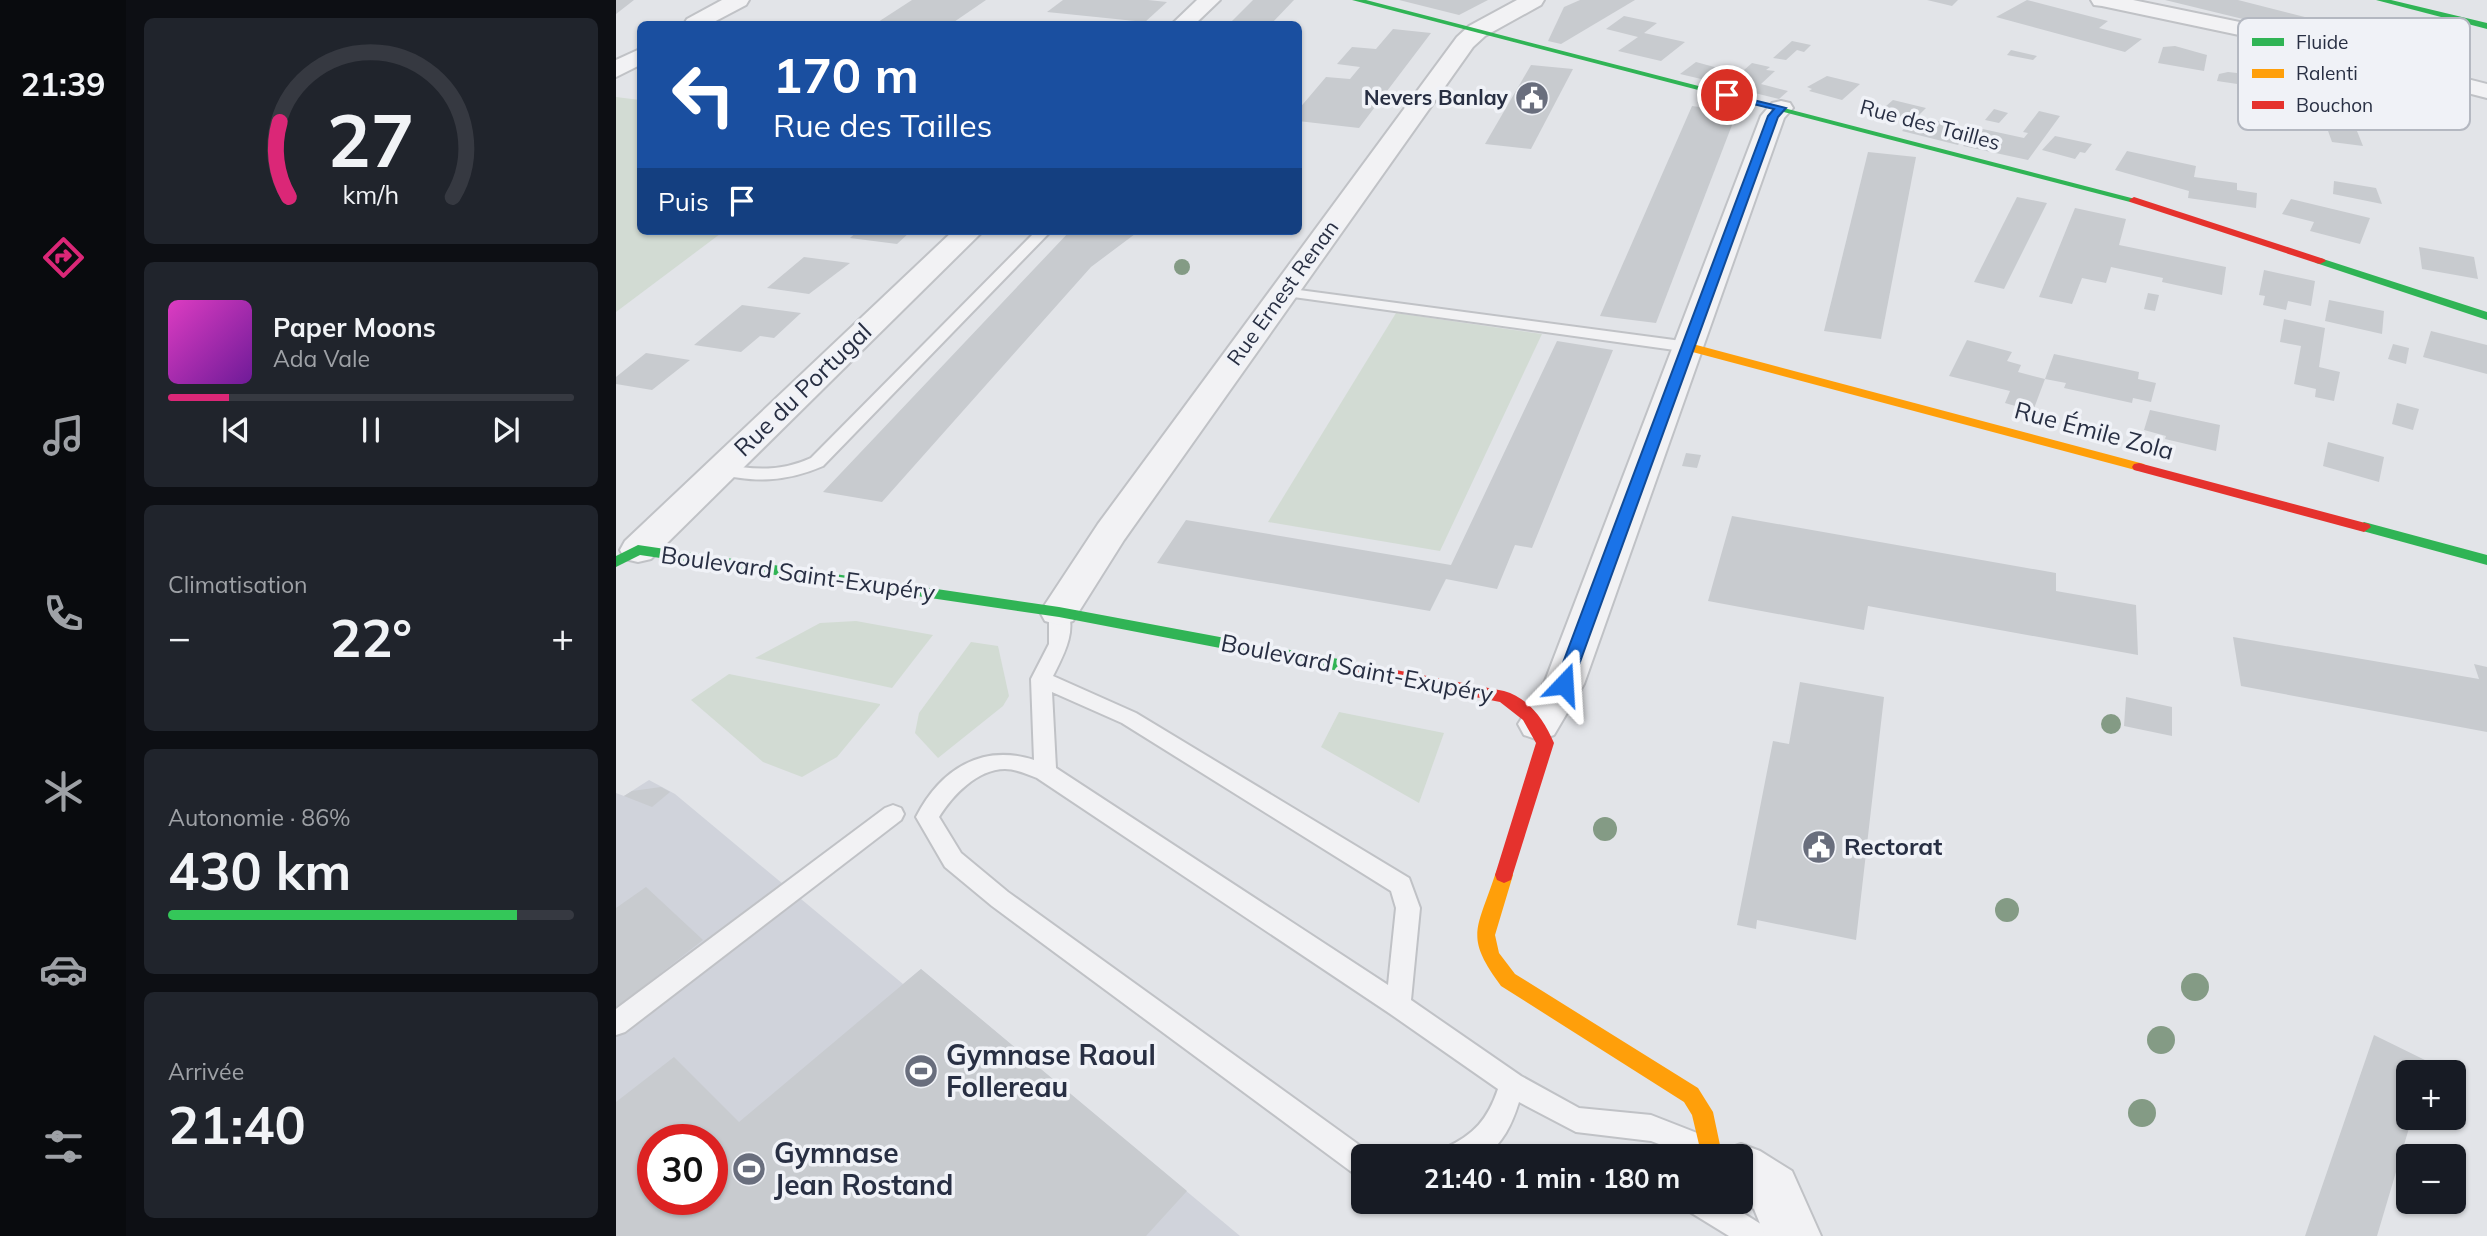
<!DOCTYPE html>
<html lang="fr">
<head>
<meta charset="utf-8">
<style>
  :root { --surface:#171b24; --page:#20242c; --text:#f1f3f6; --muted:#9ea1a6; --line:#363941; --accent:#db2777 }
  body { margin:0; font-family:Mulish,sans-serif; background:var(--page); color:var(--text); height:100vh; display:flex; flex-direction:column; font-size:26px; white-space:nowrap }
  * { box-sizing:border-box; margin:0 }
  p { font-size:23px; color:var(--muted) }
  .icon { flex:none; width:38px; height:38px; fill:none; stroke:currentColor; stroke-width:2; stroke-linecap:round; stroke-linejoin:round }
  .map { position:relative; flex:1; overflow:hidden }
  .drawer { display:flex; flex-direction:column; gap:18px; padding:18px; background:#0d0f14; width:490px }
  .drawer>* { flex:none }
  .hud { position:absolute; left:21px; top:21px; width:665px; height:214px; border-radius:10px; box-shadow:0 2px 5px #0004; background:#1a4fa0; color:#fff; overflow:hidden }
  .fabs { position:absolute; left:1780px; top:1060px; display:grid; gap:14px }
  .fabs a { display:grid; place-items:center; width:70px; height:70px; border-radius:10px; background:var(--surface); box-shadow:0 2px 5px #0004; font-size:35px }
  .speed { position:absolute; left:21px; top:1124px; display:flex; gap:14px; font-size:35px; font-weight:700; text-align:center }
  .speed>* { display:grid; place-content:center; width:91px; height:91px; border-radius:50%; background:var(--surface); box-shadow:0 2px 5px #0004; line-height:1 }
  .speed .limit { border:10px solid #d22; background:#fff; color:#111 }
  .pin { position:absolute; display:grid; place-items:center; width:60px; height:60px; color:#fff; margin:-30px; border:4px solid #fff; border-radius:50%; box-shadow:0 2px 7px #0007 }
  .me { position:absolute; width:77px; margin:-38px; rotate:20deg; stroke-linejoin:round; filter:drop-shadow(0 0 5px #0008) }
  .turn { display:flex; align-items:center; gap:24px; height:147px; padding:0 21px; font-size:32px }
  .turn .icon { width:91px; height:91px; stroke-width:2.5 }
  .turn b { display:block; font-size:49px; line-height:60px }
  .then { display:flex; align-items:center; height:66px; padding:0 21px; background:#0003; gap:14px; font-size:26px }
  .big { font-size:52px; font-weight:700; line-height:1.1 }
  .drawer .widget { flex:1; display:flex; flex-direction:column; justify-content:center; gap:10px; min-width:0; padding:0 24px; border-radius:10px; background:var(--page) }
  .drawer .dial { align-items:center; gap:0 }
  .dial svg { height:182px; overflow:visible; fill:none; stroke:var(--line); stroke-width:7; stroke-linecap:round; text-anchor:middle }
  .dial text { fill:var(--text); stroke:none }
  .song { display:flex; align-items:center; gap:21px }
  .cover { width:84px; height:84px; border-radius:10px; background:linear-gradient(135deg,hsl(310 70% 55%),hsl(280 70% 35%)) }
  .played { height:7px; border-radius:4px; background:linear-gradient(90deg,var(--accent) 15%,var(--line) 15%) }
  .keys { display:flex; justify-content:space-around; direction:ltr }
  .heat { display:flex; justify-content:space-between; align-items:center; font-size:38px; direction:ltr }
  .charge { height:10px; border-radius:5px; background:linear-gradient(90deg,#34c759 86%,var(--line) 0) }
  .trip { position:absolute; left:735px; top:1144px; width:402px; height:70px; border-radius:10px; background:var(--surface); box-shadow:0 2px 5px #0004; font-weight:700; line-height:70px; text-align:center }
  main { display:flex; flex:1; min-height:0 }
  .menu { display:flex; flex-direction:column; width:126px; justify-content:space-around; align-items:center; background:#090b0e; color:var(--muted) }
  .menu .icon { width:49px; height:49px }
  .menu .selected { color:var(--accent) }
  .menu b { font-size:32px; color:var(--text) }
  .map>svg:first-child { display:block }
  .built { fill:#d0d3db; fill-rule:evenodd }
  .green { fill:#d2dbd3 }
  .building { fill:#c8cbcf; fill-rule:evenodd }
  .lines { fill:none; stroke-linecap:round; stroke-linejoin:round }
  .lane-casing { stroke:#c0c2c6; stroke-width:4 }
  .street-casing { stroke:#c0c2c6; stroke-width:4 }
  .lane { fill:#f2f2f4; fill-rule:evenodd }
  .street { fill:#f2f2f4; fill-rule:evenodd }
  .fast { fill:#30b455; fill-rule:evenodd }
  .slow { fill:#ff9f0a; fill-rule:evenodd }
  .jam { fill:#e5322d; fill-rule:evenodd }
  .tree { fill:#849b85 }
  .route { fill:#1a73e8; stroke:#114b97; stroke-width:2 }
  .labels { text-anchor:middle; stroke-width:7; stroke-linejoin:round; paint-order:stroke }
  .far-poi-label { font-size:21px; font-weight:bold; fill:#282f43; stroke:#f0f2f7; text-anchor:end }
  .far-street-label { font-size:21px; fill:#282f43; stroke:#f0f2f7 }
  .street-label { font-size:24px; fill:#282f43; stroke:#f0f2f7 }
  .poi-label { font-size:24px; font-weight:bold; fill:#282f43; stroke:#f0f2f7; text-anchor:start }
  .near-poi-label { font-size:28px; font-weight:bold; fill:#282f43; stroke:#f0f2f7; text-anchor:start }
  .key { fill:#f0f2f7; stroke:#b4b8c1; stroke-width:2 }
  .key-label { font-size:19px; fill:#282f43 }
</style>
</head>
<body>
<main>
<nav class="menu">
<b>21:39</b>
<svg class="icon selected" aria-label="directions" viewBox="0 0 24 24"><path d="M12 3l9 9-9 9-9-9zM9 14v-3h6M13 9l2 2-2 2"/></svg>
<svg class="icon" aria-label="music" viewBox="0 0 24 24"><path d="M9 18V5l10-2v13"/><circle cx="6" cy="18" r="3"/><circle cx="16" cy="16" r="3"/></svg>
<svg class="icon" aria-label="phone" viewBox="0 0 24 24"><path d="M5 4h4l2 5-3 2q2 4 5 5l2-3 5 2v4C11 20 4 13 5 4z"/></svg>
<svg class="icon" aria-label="climate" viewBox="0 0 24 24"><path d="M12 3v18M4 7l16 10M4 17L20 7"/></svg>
<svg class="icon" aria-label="car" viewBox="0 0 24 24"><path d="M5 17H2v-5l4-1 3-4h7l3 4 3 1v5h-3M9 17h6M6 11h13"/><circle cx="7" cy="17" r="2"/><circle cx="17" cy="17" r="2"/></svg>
<svg class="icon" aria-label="filters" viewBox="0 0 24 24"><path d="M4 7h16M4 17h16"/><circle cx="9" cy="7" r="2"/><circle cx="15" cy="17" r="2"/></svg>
</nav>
<section class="drawer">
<div class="widget dial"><svg viewBox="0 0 100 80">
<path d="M14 69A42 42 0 1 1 86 69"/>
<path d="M14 69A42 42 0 0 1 10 36" stroke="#db2777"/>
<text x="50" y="56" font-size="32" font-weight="700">27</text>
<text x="50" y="72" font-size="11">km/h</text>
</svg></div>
<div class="widget">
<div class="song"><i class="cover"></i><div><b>Paper Moons</b><p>Ada Vale</p></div></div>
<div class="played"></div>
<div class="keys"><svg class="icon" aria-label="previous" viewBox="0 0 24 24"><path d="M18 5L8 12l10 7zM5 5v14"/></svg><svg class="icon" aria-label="pause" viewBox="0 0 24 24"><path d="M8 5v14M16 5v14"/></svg><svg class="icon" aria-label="next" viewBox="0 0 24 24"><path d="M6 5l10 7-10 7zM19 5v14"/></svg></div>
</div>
<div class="widget"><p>Climatisation</p>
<div class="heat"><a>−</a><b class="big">22°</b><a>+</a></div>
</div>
<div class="widget"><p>Autonomie · 86%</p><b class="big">430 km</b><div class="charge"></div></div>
<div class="widget"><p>Arrivée</p><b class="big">21:40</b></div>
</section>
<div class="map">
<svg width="1871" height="1236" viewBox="0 0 1871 1236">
  <rect width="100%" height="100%" fill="#e2e4e8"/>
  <!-- built -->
  <path class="built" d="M33,780L59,794L287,984L305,969L624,1236H0V793L8,796ZM37,1139H96V1199H37Z"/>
  <!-- green -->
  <g class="green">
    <path d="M0,97L24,100V231H108L0,312Z"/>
    <path d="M780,313L926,334L824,551L652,522Z"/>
    <path d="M240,621L317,635L276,688L139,658L204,623Z"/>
    <path d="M355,642L382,646L393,696L387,706L322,758L299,733L303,713Z"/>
    <path d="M113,674L264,704V705L221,757L186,777L147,762L75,700Z"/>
    <path d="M723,712L828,733L803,803L705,747Z"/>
  </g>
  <!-- building -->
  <g class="building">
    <path d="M0,0H18L0,14Z"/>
    <path d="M296,0H370L335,24H259Z"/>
    <path d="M447,0H532L551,2L529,22L431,12Z"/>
    <path d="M637,0H678L655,24H613Z"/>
    <path d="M783,0H872L843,15Z"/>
    <path d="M964,0H1019L945,44L932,41L948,7Z"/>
    <path d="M1311,0H1342L1336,6Z"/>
    <path d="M1411,0L1492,21L1483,28L1526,39L1509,52L1380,17Z"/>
    <path d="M1549,0H1622L1764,36L1750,49Z"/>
    <path d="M1008,16L1041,23L1028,33L1069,42L1045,61L1002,51L1022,37L990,29Z"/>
    <path d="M777,29L815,33L743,128L682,121V110L710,77L734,79L744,67L721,64L736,47L760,49Z"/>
    <path d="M1176,41L1195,45L1188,52L1181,50L1170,60L1157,58Z"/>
    <path d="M1559,46L1591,55L1588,71L1542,63L1547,47Z"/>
    <path d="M1395,50L1421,56L1417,60L1391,55Z"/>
    <path d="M1080,62L1113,71L1098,82L1064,74Z"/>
    <path d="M1136,63L1154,67L1150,70L1159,71L1145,84L1172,91L1163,99L1110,86Z"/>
    <path d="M915,65L957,69L915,149L869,144Z"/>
    <path d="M1612,72L1657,77V92L1634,90L1635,86L1601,81L1603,74Z"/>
    <path d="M1211,76L1244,84L1226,100L1193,91L1196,89L1191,87Z"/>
    <path d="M1277,100L1310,108L1302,116L1355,129L1342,145L1286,131L1295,121L1262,113Z"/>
    <path d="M1076,106L1121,112L1040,323L984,316Z"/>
    <path d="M1378,109L1392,113L1383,123L1369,120Z"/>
    <path d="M1423,111L1444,116L1412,160L1347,146L1362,128L1408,138L1412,133L1407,132Z"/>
    <path d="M1711,128L1741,131L1747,146L1716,142Z"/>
    <path d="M1439,136L1476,144L1469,153L1464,152L1459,159L1426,150Z"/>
    <path d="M1511,151L1580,166L1578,177L1621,183V190L1641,193L1640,208L1572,198L1573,191L1499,170Z"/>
    <path d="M1252,152L1300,157L1265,339L1208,331Z"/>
    <path d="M1718,181L1760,188L1766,204L1717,194Z"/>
    <path d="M1401,197L1431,203L1388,289L1358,282Z"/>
    <path d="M1675,199L1754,218L1744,244L1694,231L1698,222L1666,214Z"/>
    <path d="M1459,208L1510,219L1503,245L1610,267L1606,295L1546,282L1547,278L1495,267L1490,283L1466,278L1456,304L1423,297Z"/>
    <path d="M242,231H295L281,244L234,238Z"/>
    <path d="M454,231H523L475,267L266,502L207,492Z"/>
    <path d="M1803,247L1858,257L1862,279L1806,269Z"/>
    <path d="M188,257L234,263L193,294L151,288Z"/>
    <path d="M1648,270L1699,281L1695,306L1672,301L1670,310L1647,305L1649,296L1643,295Z"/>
    <path d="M1532,293L1543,295L1539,311L1528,309Z"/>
    <path d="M1713,300L1768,311L1766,334L1709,321Z"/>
    <path d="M126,305L185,313L158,338L144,336L125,352L78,345Z"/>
    <path d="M1668,319L1709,328L1703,367L1724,372L1718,401L1699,397L1700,389L1678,384L1685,346L1664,342Z"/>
    <path d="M1815,331L1871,345V374L1807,357Z"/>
    <path d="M1351,340L1396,352L1391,361L1405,365L1402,372L1429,379L1438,354L1523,372L1522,379L1540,383L1535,402L1517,398L1516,403L1448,388L1450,383L1429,379L1417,411L1389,403L1394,391L1333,376Z"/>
    <path d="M941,341L997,350L916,548L899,545L881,589L830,579L814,611L541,563L570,520L835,565Z"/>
    <path d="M1777,344L1793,348L1790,364L1772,359Z"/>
    <path d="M30,353L74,360L36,390L0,384V377Z"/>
    <path d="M1781,403L1803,409L1797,430L1776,424Z"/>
    <path d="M1534,410L1604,425L1600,451L1549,439L1550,436L1528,430Z"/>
    <path d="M1712,442L1768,457L1763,482L1707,466Z"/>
    <path d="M1070,453L1085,455L1081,468L1066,466Z"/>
    <path d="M1116,516L1440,573V591L1520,605L1522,655L1252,606L1248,630L1092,601Z"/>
    <path d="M1617,637L1863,679L1858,664L1871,667V732L1625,686Z"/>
    <path d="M1184,682L1268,697L1240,940L1141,920L1140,929L1121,925L1157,741L1173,744Z"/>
    <path d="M1510,697L1556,707V736L1508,726Z"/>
    <path d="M45,787L54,792L36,807L8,796L16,791Z"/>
    <path d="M30,887L87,940L0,1008V908Z"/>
    <path d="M305,969L571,1191L530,1236H0V1102L58,1057L123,1122ZM37,1139H96V1199H37Z"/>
    <path d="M1758,1035L1813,1062L1810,1073H1792V1118H1796L1761,1236H1689Z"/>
  </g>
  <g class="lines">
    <!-- lane casing -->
    <g class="lane-casing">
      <g id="lane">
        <path d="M420,231H435L207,466C170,482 138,483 99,473L96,469L99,465L105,464C138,470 164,472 195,458Z"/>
        <path d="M668,288L1073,342L1081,347L1073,352L663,295L661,292L663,289Z"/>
        <path d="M443,605L450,607C462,630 447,656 437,676L520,713L793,878L804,908L795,1000L905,1076L963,1108L1035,1115L1099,1140L1103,1149L1100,1157H1077L1035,1141L960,1132L903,1102C896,1124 887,1144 867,1157H825L829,1148C858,1135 872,1119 882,1089L773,1013L421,778C411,774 400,769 389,769C361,769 336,796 323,817L345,853L392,892L757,1155V1157H747V1177L737,1173L376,906L329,867L300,817C324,770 365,743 418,760L415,679L433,644V612L436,607ZM436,692L506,723L775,891L780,908L772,985L440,768Z"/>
        <path d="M277,805L285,808L288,814L285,820L9,1032L0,1035V1009L269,808Z"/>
        <path d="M1070,1202H1109L1148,1226L1152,1236H1113L1074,1212Z"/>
      </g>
    </g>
    <!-- street casing -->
    <g class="street-casing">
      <g id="street">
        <path d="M106,0H133L130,5L94,24H68L71,19Z"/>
        <path d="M581,0H604L579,24H556Z"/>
        <path d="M901,0H928L925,5L869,36L857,47L508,540L457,621L443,625L429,621L424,612L482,524L841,37L853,26Z"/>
        <path d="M1475,0H1517L1643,26L1871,84V98L1642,39L1486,6L1478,5Z"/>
        <path d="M24,49V65L0,77V60Z"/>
        <path d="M1165,101L1174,103L1177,108L1168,118L968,684L938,735L923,740L908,735L902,724L929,681L1145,116L1156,103Z"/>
        <path d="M337,231H367L35,559L22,562L9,559L4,550L9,541Z"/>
        <path d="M1125,1144L1144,1151L1176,1171L1205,1236H1149L1138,1209L1125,1201V1157H1104L1106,1151Z"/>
      </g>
    </g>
    <!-- lane -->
    <use href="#lane" class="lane"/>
    <!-- street -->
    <use href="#street" class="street"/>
    <!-- fast -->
    <g class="fast">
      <path d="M736,0H750L1523,200L1514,202Z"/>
      <path d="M1760,0H1775L1871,23V29Z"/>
      <path d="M1704,258L1871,312V320L1700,263L1698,261Z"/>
      <path d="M1748,522L1871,555V565L1743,530L1741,527Z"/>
      <path d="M22,545L443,607L744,663L750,665L752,669L750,673L744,675L443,617L24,555L0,567V556Z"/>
    </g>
    <!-- slow -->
    <g class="slow">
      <path d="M1073,343L1528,464L1530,467L1523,471L1069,350V344Z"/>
      <path d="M888,867L895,870L897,875L879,935L883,953L899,974L1082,1088L1097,1112L1104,1145L1112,1150L1115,1157H1086L1076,1115L1068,1102L885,986C848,936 861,930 879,875L881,870Z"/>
    </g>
    <!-- jam -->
    <g class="jam">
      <path d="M1518,197L1708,259L1710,261L1704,264L1700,263L1514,202L1513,200Z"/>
      <path d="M1523,463L1753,524L1755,527L1748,532L1518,470L1516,467L1518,464Z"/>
      <path d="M744,663L888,691C913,698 928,720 938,743L895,880L888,883L881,880L879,875L920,743L907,720L884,702L738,673L736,669L738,665Z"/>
    </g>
  </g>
  <!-- trees -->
  <g class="tree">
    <circle cx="566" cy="267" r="8"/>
    <circle cx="1495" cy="724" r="10"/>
    <circle cx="989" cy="829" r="12"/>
    <circle cx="1391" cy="910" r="12"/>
    <circle cx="1579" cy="987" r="14"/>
    <circle cx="1545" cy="1040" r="14"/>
    <circle cx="1526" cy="1113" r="14"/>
  </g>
  <!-- route -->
  <path class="route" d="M1108,93L1170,108L1162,117L956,684L948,690L939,684L1152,116L1158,109L1108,97Z"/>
  <!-- icons -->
  <defs>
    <g id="civic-disc" transform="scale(1.75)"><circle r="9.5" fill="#696e7d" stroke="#f0f2f7"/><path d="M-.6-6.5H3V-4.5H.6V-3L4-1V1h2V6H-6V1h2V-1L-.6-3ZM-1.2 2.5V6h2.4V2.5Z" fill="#fff"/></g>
    <g id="stadium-disc" transform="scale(1.75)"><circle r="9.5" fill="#696e7d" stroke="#f0f2f7"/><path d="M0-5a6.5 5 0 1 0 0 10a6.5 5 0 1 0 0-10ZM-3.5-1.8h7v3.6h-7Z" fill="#fff"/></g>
  </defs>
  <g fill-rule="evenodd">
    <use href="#civic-disc" x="916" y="98"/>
    <use href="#civic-disc" x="1203" y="847"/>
    <use href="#stadium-disc" x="305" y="1071"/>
    <use href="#stadium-disc" x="133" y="1169"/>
  </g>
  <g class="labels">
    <!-- far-poi labels -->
    <g class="far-poi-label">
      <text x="892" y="105">Nevers Banlay</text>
    </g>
    <!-- far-street labels -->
    <g class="far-street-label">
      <text transform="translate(1314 125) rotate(15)" y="7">Rue des Tailles</text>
      <text transform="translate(667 293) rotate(-54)" y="7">Rue Ernest Renan</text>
    </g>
    <!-- street labels -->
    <g class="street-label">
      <text transform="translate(187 390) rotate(-44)" y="8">Rue du Portugal</text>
      <text transform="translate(1478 431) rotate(15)" y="8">Rue Émile Zola</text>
      <text transform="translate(182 574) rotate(8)" y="8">Boulevard Saint-Exupéry</text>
      <text transform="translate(741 669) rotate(11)" y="8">Boulevard Saint-Exupéry</text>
    </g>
    <!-- poi labels -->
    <g class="poi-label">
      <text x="1228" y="855">Rectorat</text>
    </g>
    <!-- near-poi labels -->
    <g class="near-poi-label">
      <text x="330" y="1065">Gymnase Raoul<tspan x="330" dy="32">Follereau</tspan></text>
      <text x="158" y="1163">Gymnase<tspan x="158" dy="32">Jean Rostand</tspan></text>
    </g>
  </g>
  <!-- legend -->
  <rect x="1622" y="18" width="232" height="112" rx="10" class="key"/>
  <rect x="1636" y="38" width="32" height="8" fill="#30b455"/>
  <rect x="1636" y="69" width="32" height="9" fill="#ff9f0a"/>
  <rect x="1636" y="101" width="32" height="8" fill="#e5322d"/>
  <g class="key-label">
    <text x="1680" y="49">Fluide</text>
    <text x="1680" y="80">Ralenti</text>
    <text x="1680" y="112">Bouchon</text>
  </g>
</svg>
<div class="fabs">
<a>+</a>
<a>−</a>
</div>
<div class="speed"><div class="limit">30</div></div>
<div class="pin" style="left:1111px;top:95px;background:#d93025"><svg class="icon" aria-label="arrive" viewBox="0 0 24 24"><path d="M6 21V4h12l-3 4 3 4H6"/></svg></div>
<svg class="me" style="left:948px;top:684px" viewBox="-20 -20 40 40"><path d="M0-17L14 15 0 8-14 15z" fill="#1a73e8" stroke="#fff" stroke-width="4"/></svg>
<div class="trip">21:40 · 1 min · 180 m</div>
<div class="hud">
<div class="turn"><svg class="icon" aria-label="left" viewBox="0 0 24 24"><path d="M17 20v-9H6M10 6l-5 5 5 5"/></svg><div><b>170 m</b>Rue des Tailles</div></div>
<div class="then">Puis<svg class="icon" aria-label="arrive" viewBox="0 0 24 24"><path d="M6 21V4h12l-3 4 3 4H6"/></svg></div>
</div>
</div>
</main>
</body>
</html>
